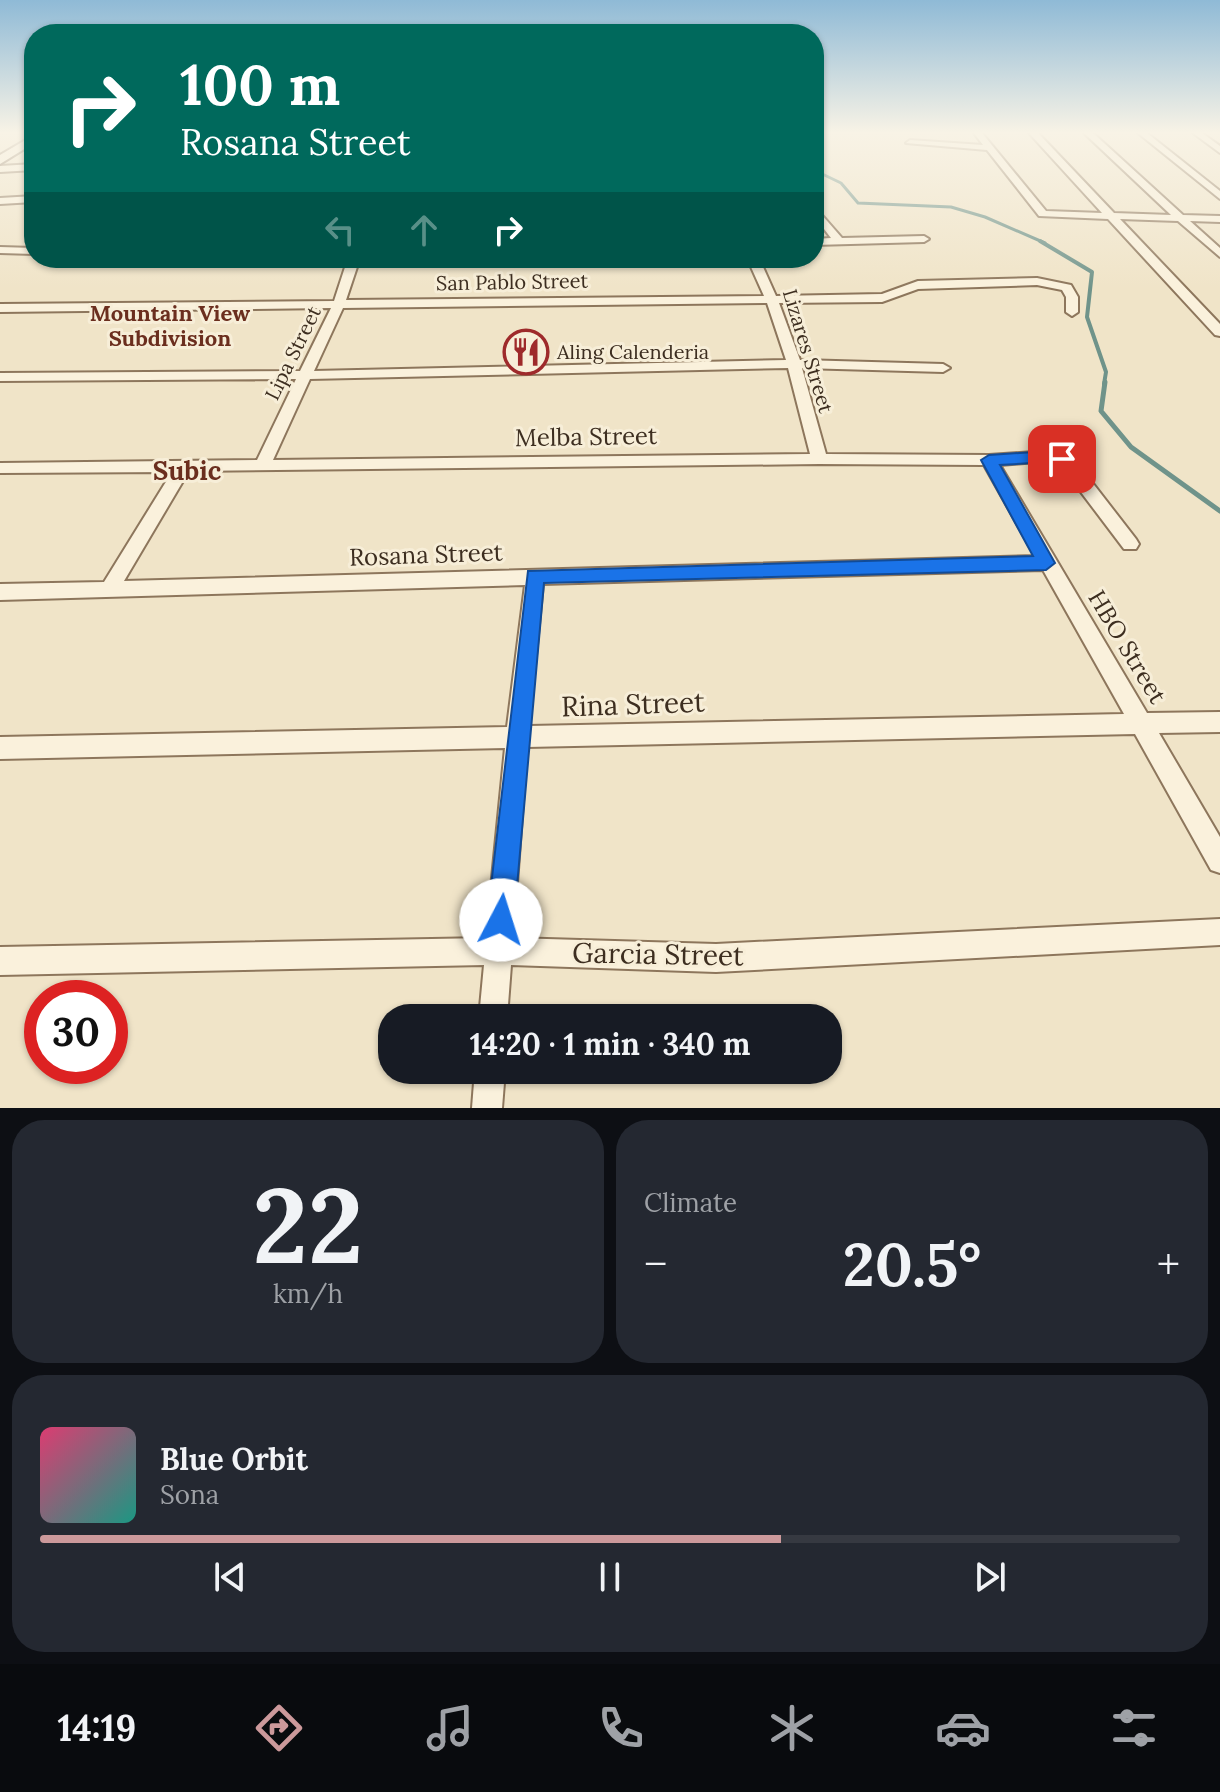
<!DOCTYPE html>
<html lang="en">
<head>
<meta charset="utf-8">
<style>
  :root { --surface:#171b24; --page:#242831; --text:#f1f3f6; --muted:#9ea1a6; --line:#363941; --accent:#cc999b }
  body { margin:0; font-family:Lora,serif; background:var(--page); color:var(--text); height:100vh; display:flex; flex-direction:column; font-size:30px; white-space:nowrap }
  * { box-sizing:border-box; margin:0 }
  p { font-size:26px; color:var(--muted) }
  .icon { flex:none; width:44px; height:44px; fill:none; stroke:currentColor; stroke-width:2; stroke-linecap:round; stroke-linejoin:round }
  .map { position:relative; height:1108px; overflow:hidden }
  .panel { display:flex; flex-direction:column; gap:12px; padding:12px; background:#0d0f14; flex:1 }
  .panel>* { flex:none }
  .hud { position:absolute; left:24px; top:24px; width:800px; height:244px; border-radius:32px; box-shadow:0 2px 6px #0004; background:#00695c; color:#fff; overflow:hidden }
  .speed { position:absolute; left:24px; top:980px; display:flex; gap:16px; font-size:40px; font-weight:700; text-align:center }
  .speed>* { display:grid; place-content:center; width:104px; height:104px; border-radius:50%; background:var(--surface); box-shadow:0 2px 6px #0004; line-height:1 }
  .speed .limit { border:12px solid #d22; background:#fff; color:#111 }
  .pin { position:absolute; display:grid; place-items:center; width:68px; height:68px; color:#fff; margin:-34px; border-radius:16px; box-shadow:0 4px 12px #0006 }
  .me { position:absolute; width:88px; margin:-44px; rotate:5deg; stroke-linejoin:round; filter:drop-shadow(0 0 6px #0008) }
  .turn { display:flex; align-items:center; gap:28px; height:168px; padding:0 24px; font-size:36px }
  .turn .icon { width:104px; height:104px; stroke-width:2.5 }
  .turn b { display:block; font-size:56px; line-height:68px }
  .lanes { display:flex; align-items:center; height:76px; padding:0 24px; background:#0003; justify-content:center; gap:40px; direction:ltr }
  .lanes .off { opacity:.35 }
  .big { font-size:60px; font-weight:800; line-height:1.1 }
  .panel .widget { flex:1; display:flex; flex-direction:column; justify-content:center; gap:12px; min-width:0; padding:0 28px; border-radius:32px; background:var(--page) }
  .panel .dial { align-items:center; gap:0 }
  .dial b { font-size:104px; line-height:1 }
  .song { display:flex; align-items:center; gap:24px }
  .cover { width:96px; height:96px; border-radius:12px; background:linear-gradient(135deg,hsl(340 70% 55%),hsl(170 70% 35%)) }
  .played { height:8px; border-radius:4px; background:linear-gradient(90deg,var(--accent) 65%,var(--line) 65%) }
  .keys { display:flex; justify-content:space-around; direction:ltr }
  .heat { display:flex; justify-content:space-between; align-items:center; font-size:44px; direction:ltr }
  .panel .tiles { flex:1; display:grid; gap:12px; grid-template-columns:1fr 1fr }
  .widget:last-child { grid-column:span 2 }
  .trip { position:absolute; left:378px; top:1004px; width:464px; height:80px; border-radius:32px; background:var(--surface); box-shadow:0 2px 6px #0004; font-weight:800; line-height:80px; text-align:center }
  .dock { display:flex; height:128px; justify-content:space-around; align-items:center; background:#090b0e; color:var(--muted) }
  .dock .icon { width:56px; height:56px }
  .dock .current { color:var(--accent) }
  .dock b { font-size:36px; color:var(--text) }
  .map>svg:first-child { display:block }
  .lines { fill:none; stroke-linecap:round; stroke-linejoin:round }
  .stream-far2 { stroke:#6f938a; stroke-width:3 }
  .stream-far1 { stroke:#6f938a; stroke-width:4 }
  .stream { stroke:#6f938a; stroke-width:5 }
  .minor-casing { stroke:#8d765c; stroke-width:4 }
  .secondary-casing { stroke:#6f573f; stroke-width:4 }
  .minor { fill:#faf1dc; fill-rule:evenodd }
  .secondary { fill:#faf1dc; fill-rule:evenodd }
  .route { fill:#1a73e8; stroke:#114b97; stroke-width:2 }
  .labels { text-anchor:middle; stroke-width:6; stroke-linejoin:round; paint-order:stroke }
  .far-street-label { font-size:20px; fill:#3d2e20; stroke:#f7eed8 }
  .far-poi-label { font-size:20px; fill:#3d2e20; stroke:#f7eed8; text-anchor:start }
  .far-neighbourhood-label { font-size:22px; font-weight:bold; fill:#6b2e1e; stroke:#f7eed8 }
  .street-label { font-size:24px; fill:#3d2e20; stroke:#f7eed8 }
  .neighbourhood-label { font-size:26px; font-weight:bold; fill:#6b2e1e; stroke:#f7eed8 }
  .near-street-label { font-size:28px; fill:#3d2e20; stroke:#f7eed8 }
</style>
</head>
<body>
<div class="map">
<svg width="1220" height="1108" viewBox="0 0 1220 1108">
  <rect width="100%" height="100%" fill="#f0e4c8"/>
  <g class="lines">
    <!-- stream-far2 -->
    <path class="stream-far2" d="M814,170L841,183L858,203L951,207L985,217L1045,243"/>
    <!-- stream-far1 -->
    <path class="stream-far1" d="M1040,241L1092,272L1087,317L1106,372L1104,384"/>
    <!-- stream -->
    <path class="stream" d="M1105,382L1101,411L1131,447L1220,511"/>
    <!-- minor casing -->
    <g class="minor-casing">
      <g id="minor">
        <path d="M974,133H982L1046,211L1102,213L1029,133H1038L1114,213L1171,215L1084,133H1093L1183,215L1220,216V222L1190,221L1220,248V257L1178,221L1120,219L1220,324V336L1215,335L1108,219L1039,216L987,150L906,143L910,140L983,145Z"/>
        <path d="M1138,133H1147L1220,191V199Z"/>
        <path d="M1193,133H1202L1220,146V153Z"/>
        <path d="M34,164V170L0,172V166Z"/>
        <path d="M34,196V202L0,204V198Z"/>
        <path d="M814,206L842,238L924,236L929,239L924,242L814,245V239L831,238L814,216Z"/>
        <path d="M0,247L34,248V254L0,253Z"/>
        <path d="M348,258H360L346,300L764,296L747,258H759L776,296L882,294L918,281L1037,278L1071,285L1078,297V312L1072,316L1066,312V297L1062,290L1037,285L918,289L882,302L779,303L800,360L943,364L950,368L943,372L802,368L826,454L989,455L1049,451L1074,459L1136,539L1139,544L1136,549H1124L1062,467L1048,461L1000,465L1147,713L1220,712V732L1159,733L1220,837V873L1211,870L1135,734L527,747L513,938L716,944L1220,919V945L716,972L511,965L507,1018H479L484,965L0,975V947L486,938L505,748L0,759V737L507,727L525,585L0,600V584L104,582L172,472L0,473V463L257,460L296,379L0,381V373L300,371L331,308L0,312V304L334,301ZM767,303L786,360L314,371L343,308ZM788,368L810,454L273,460L310,379ZM819,464L984,465L1035,556L124,581L189,471ZM1043,570L1124,714L529,726L543,584Z"/>
        <path d="M475,1070H505L502,1108H472Z"/>
      </g>
    </g>
    <!-- secondary casing -->
    <g class="secondary-casing">
      <path id="secondary" d="M34,135V143L0,164V155Z"/>
    </g>
    <!-- minor -->
    <use href="#minor" class="minor"/>
    <!-- secondary -->
    <use href="#secondary" class="secondary"/>
  </g>
  <!-- sky -->
  <linearGradient id="sky" x2="0" y2="1"><stop stop-color="#8fbad6"/><stop offset="0.46" stop-color="#f8f3e6"/><stop offset="1" stop-color="#f8f3e6" stop-opacity="0"/></linearGradient>
  <rect width="1220" height="288" fill="url(#sky)"/>
  <!-- route -->
  <path class="route" d="M1049,451L1068,455L1070,459L1062,464L1049,462L1000,465L1055,563L1046,570L544,583L514,920L510,929L501,933L491,929L487,920L528,571L1033,556L981,460L989,455Z"/>
  <!-- icons -->
  <defs>
    <g id="restaurant-ring" transform="scale(2.3)"><circle r="9.5" fill="#f7eed8" stroke="#9e2a2b" stroke-width="1.5"/><path d="M-5-6h1v4h1v-4h1v4h1v-4h1v5L-1.5 .5V6h-2V.5L-5-1ZM5-6V6H3V1.5H1.5Q1.5-4 5-6Z" fill="#9e2a2b"/></g>
  </defs>
  <g fill-rule="evenodd">
    <use href="#restaurant-ring" x="526" y="352"/>
  </g>
  <g class="labels">
    <!-- far-street labels -->
    <g class="far-street-label">
      <text transform="translate(512 282) rotate(-1)" y="7">San Pablo Street</text>
      <text transform="translate(808 351) rotate(73)" y="7">Lizares Street</text>
      <text transform="translate(293 353) rotate(-64)" y="7">Lipa Street</text>
    </g>
    <!-- far-poi labels -->
    <g class="far-poi-label">
      <text x="557" y="359">Aling Calenderia</text>
    </g>
    <!-- far-neighbourhood labels -->
    <g class="far-neighbourhood-label">
      <text x="170" y="321">Mountain View<tspan x="170" dy="25">Subdivision</tspan></text>
    </g>
    <!-- street labels -->
    <g class="street-label">
      <text transform="translate(586 437) rotate(-1)" y="8">Melba Street</text>
      <text transform="translate(426 555) rotate(-2)" y="8">Rosana Street</text>
      <text transform="translate(1127 647) rotate(59)" y="8">HBO Street</text>
    </g>
    <!-- neighbourhood labels -->
    <g class="neighbourhood-label">
      <text x="187" y="480">Subic</text>
    </g>
    <!-- near-street labels -->
    <g class="near-street-label">
      <text transform="translate(633 704) rotate(-2)" y="10">Rina Street</text>
      <text transform="translate(658 954) rotate(1)" y="10">Garcia Street</text>
    </g>
  </g>
</svg>
<div class="speed"><div class="limit">30</div></div>
<div class="pin" style="left:1062px;top:459px;background:#d93025"><svg class="icon" aria-label="arrive" viewBox="0 0 24 24"><path d="M6 21V4h12l-3 4 3 4H6"/></svg></div>
<svg class="me" style="left:501px;top:920px" viewBox="-20 -20 40 40"><circle r="19" fill="#fff"/><path d="M0-13L10 11 0 6-10 11z" fill="#1a73e8"/></svg>
<div class="trip">14:20 · 1 min · 340 m</div>
<div class="hud">
<div class="turn"><svg class="icon" aria-label="right" viewBox="0 0 24 24"><path d="M7 20v-9h11M14 6l5 5-5 5"/></svg><div><b>100 m</b>Rosana Street</div></div>
<div class="lanes"><svg class="icon off" aria-label="left" viewBox="0 0 24 24"><path d="M17 20v-9H6M10 6l-5 5 5 5"/></svg><svg class="icon off" aria-label="ahead" viewBox="0 0 24 24"><path d="M12 20V5M6 11l6-6 6 6"/></svg><svg class="icon" aria-label="right" viewBox="0 0 24 24"><path d="M7 20v-9h11M14 6l5 5-5 5"/></svg></div>
</div>
</div>
<section class="panel">
<div class="tiles">
<div class="widget dial"><b>22</b><p>km/h</p></div>
<div class="widget"><p>Climate</p>
<div class="heat"><a>−</a><b class="big">20.5°</b><a>+</a></div>
</div>
<div class="widget">
<div class="song"><i class="cover"></i><div><b>Blue Orbit</b><p>Sona</p></div></div>
<div class="played"></div>
<div class="keys"><svg class="icon" aria-label="previous" viewBox="0 0 24 24"><path d="M18 5L8 12l10 7zM5 5v14"/></svg><svg class="icon" aria-label="pause" viewBox="0 0 24 24"><path d="M8 5v14M16 5v14"/></svg><svg class="icon" aria-label="next" viewBox="0 0 24 24"><path d="M6 5l10 7-10 7zM19 5v14"/></svg></div>
</div>
</div>
</section>
<nav class="dock">
<b>14:19</b>
<svg class="icon current" aria-label="directions" viewBox="0 0 24 24"><path d="M12 3l9 9-9 9-9-9zM9 14v-3h6M13 9l2 2-2 2"/></svg>
<svg class="icon" aria-label="music" viewBox="0 0 24 24"><path d="M9 18V5l10-2v13"/><circle cx="6" cy="18" r="3"/><circle cx="16" cy="16" r="3"/></svg>
<svg class="icon" aria-label="phone" viewBox="0 0 24 24"><path d="M5 4h4l2 5-3 2q2 4 5 5l2-3 5 2v4C11 20 4 13 5 4z"/></svg>
<svg class="icon" aria-label="climate" viewBox="0 0 24 24"><path d="M12 3v18M4 7l16 10M4 17L20 7"/></svg>
<svg class="icon" aria-label="car" viewBox="0 0 24 24"><path d="M5 17H2v-5l4-1 3-4h7l3 4 3 1v5h-3M9 17h6M6 11h13"/><circle cx="7" cy="17" r="2"/><circle cx="17" cy="17" r="2"/></svg>
<svg class="icon" aria-label="filters" viewBox="0 0 24 24"><path d="M4 7h16M4 17h16"/><circle cx="9" cy="7" r="2"/><circle cx="15" cy="17" r="2"/></svg>
</nav>
</body>
</html>
